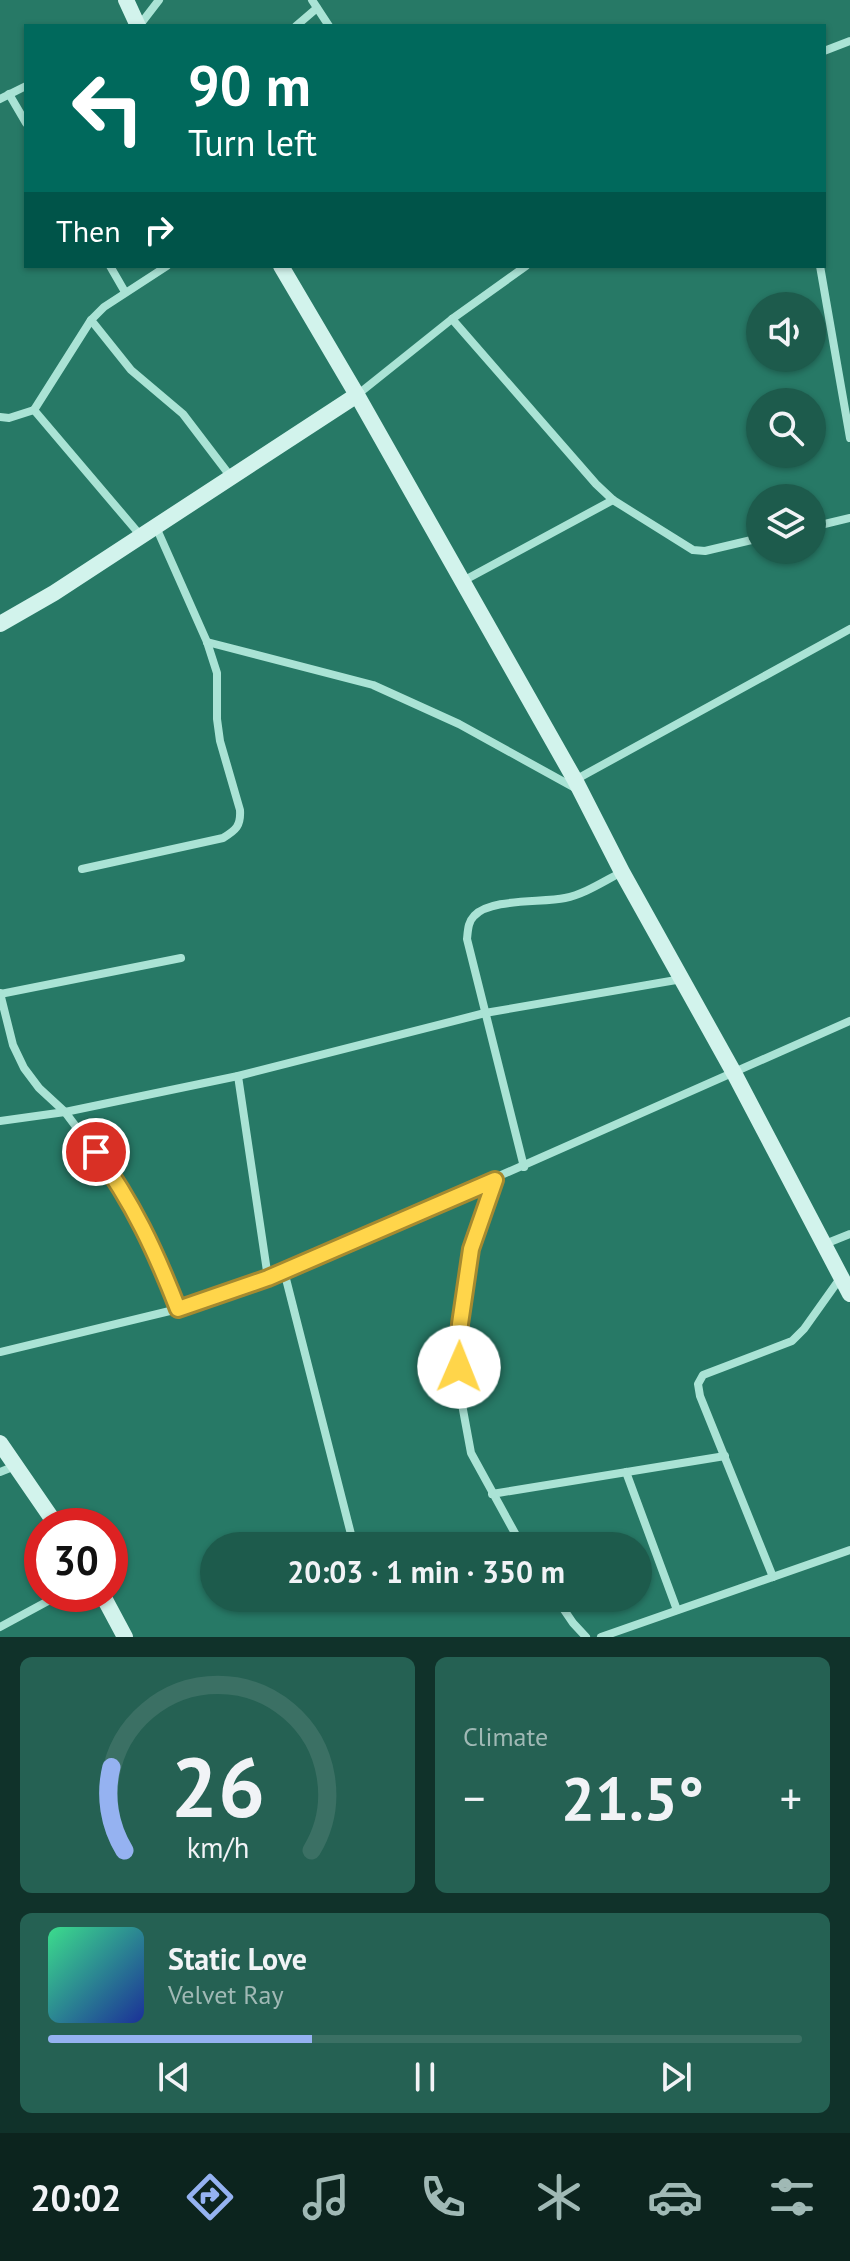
<!DOCTYPE html>
<html lang="en">
<head>
<meta charset="utf-8">
<style>
  :root { --surface:#1d5b4c; --page:#256153; --text:#f1f3f6; --muted:#a0b9b5; --line:#3b7064; --accent:#95b2f1 }
  body { margin:0; font-family:"PT Sans",sans-serif; background:var(--page); color:var(--text); height:100vh; display:flex; flex-direction:column; font-size:30px; white-space:nowrap }
  * { box-sizing:border-box; margin:0 }
  p { font-size:26px; color:var(--muted) }
  .icon { flex:none; width:44px; height:44px; fill:none; stroke:currentColor; stroke-width:2; stroke-linecap:round; stroke-linejoin:round }
  .map { position:relative; height:1637px; overflow:hidden }
  .details { display:flex; flex-direction:column; gap:20px; padding:20px; background:#10322a; flex:1 }
  .details>* { flex:none }
  .top-card { position:absolute; left:24px; top:24px; width:802px; height:244px; border-radius:0px; box-shadow:0 2px 6px #0004; background:#00695c; color:#fff; overflow:hidden }
  .fabs { position:absolute; left:746px; top:292px; display:grid; gap:16px }
  .fabs a { display:grid; place-items:center; width:80px; height:80px; border-radius:50%; background:var(--surface); box-shadow:0 2px 6px #0004; font-size:40px }
  .speed { position:absolute; left:24px; top:1508px; display:flex; gap:16px; font-size:40px; font-weight:700; text-align:center }
  .speed>* { display:grid; place-content:center; width:104px; height:104px; border-radius:50%; background:var(--surface); box-shadow:0 2px 6px #0004; line-height:1 }
  .speed .limit { border:12px solid #d22; background:#fff; color:#111 }
  .pin { position:absolute; display:grid; place-items:center; width:68px; height:68px; color:#fff; margin:-34px; border:4px solid #fff; border-radius:50%; box-shadow:0 2px 8px #0007 }
  .me { position:absolute; width:88px; margin:-44px; rotate:1deg; stroke-linejoin:round; filter:drop-shadow(0 0 6px #0008) }
  .turn { display:flex; align-items:center; gap:28px; height:168px; padding:0 32px; font-size:36px }
  .turn .icon { width:104px; height:104px; stroke-width:2.5 }
  .turn b { display:block; font-size:56px; line-height:68px }
  .then { display:flex; align-items:center; height:76px; padding:0 32px; background:#0003; gap:16px; font-size:30px }
  .big { font-size:60px; font-weight:600; line-height:1.1 }
  .details .tile { flex:1; display:flex; flex-direction:column; justify-content:center; gap:12px; min-width:0; padding:0 28px; border-radius:12px; background:var(--page) }
  .details .dial { align-items:center; gap:0 }
  .dial svg { height:208px; overflow:visible; fill:none; stroke:var(--line); stroke-width:7; stroke-linecap:round; text-anchor:middle }
  .dial text { fill:var(--text); stroke:none }
  .song { display:flex; align-items:center; gap:24px }
  .cover { width:96px; height:96px; border-radius:12px; background:linear-gradient(135deg,hsl(150 70% 55%),hsl(230 70% 35%)) }
  .played { height:8px; border-radius:4px; background:linear-gradient(90deg,var(--accent) 35%,var(--line) 35%) }
  .keys { display:flex; justify-content:space-around; direction:ltr }
  .heat { display:flex; justify-content:space-between; align-items:center; font-size:44px; direction:ltr }
  .details .tiles { flex:1; display:grid; gap:20px; grid-template-columns:1fr 1fr }
  .tile:last-child { grid-column:span 2 }
  .trip { position:absolute; left:200px; top:1532px; width:452px; height:80px; border-radius:40px; background:var(--surface); box-shadow:0 2px 6px #0004; font-weight:600; line-height:80px; text-align:center }
  .tab-bar { display:flex; height:128px; justify-content:space-around; align-items:center; background:#0c241e; color:var(--muted) }
  .tab-bar .icon { width:56px; height:56px }
  .tab-bar .current { color:var(--accent) }
  .tab-bar b { font-size:36px; color:var(--text) }
  .map>svg:first-child { display:block }
  .lines { fill:none; stroke-linecap:round; stroke-linejoin:round }
  .street { stroke:#aae3d5; stroke-width:8 }
  .secondary { stroke:#d2f3ec; stroke-width:16 }
  .route-casing { stroke:#a68a30; stroke-width:20 }
  .route { stroke:#ffd54a; stroke-width:14 }
</style>
</head>
<body>
<div class="map">
<svg width="850" height="1637" viewBox="0 0 850 1637">
  <rect width="100%" height="100%" fill="#277966"/>
  <g class="lines">
    <!-- street -->
    <g class="street">
      <path d="M312,0L329,26"/>
      <path d="M139,26L159,0"/>
      <path d="M296,26L317,8"/>
      <path d="M824,51L850,41"/>
      <path d="M9,94L26,123"/>
      <path d="M0,99L26,86"/>
      <path d="M110,266L125,292"/>
      <path d="M167,266L104,307L91,320L131,370L183,414L231,477"/>
      <path d="M820,266L850,438"/>
      <path d="M452,319L596,484L613,500L693,550L705,551L760,538"/>
      <path d="M357,395L452,319L526,266"/>
      <path d="M34,410L91,320"/>
      <path d="M0,417L9,418L34,410L141,536"/>
      <path d="M812,527L850,518"/>
      <path d="M463,581L613,500"/>
      <path d="M207,642L373,685L459,724L575,788"/>
      <path d="M575,780L850,629"/>
      <path d="M82,869L223,838C236,830 241,826 240,810L220,741L217,719V673L207,642L156,527"/>
      <path d="M0,993L13,1045L24,1068L39,1088L65,1112L116,1180L152,1243L178,1309"/>
      <path d="M0,994L181,958"/>
      <path d="M238,1076L268,1278"/>
      <path d="M0,1121L65,1112L238,1076L485,1013L682,979"/>
      <path d="M524,1167L467,939C468,930 468,922 474,916C490,898 542,903 565,898C585,894 604,881 622,872"/>
      <path d="M495,1180L471,1249L460,1324L459,1388L471,1453L522,1546"/>
      <path d="M825,1244L850,1234"/>
      <path d="M284,1271L354,1546"/>
      <path d="M0,1352L178,1309L268,1278L850,1021"/>
      <path d="M0,1472L15,1466"/>
      <path d="M626,1472L677,1610"/>
      <path d="M492,1494L725,1456"/>
      <path d="M773,1577L700,1396L698,1384L703,1375L792,1341L804,1329L841,1277"/>
      <path d="M556,1598L573,1623L586,1637"/>
      <path d="M0,1627L61,1594"/>
      <path d="M601,1637L850,1550"/>
    </g>
    <!-- secondary -->
    <g class="secondary">
      <path d="M126,0L138,26"/>
      <path d="M281,266L357,395L575,780L622,872L734,1073L850,1294"/>
      <path d="M0,624L54,593L357,395"/>
      <path d="M0,1443L57,1526"/>
      <path d="M102,1594L125,1637"/>
    </g>
  </g>
  <g class="lines">
    <!-- route casing -->
    <g class="route-casing">
      <path id="route" d="M96,1152C133,1203 155,1250 178,1309L268,1278L495,1180L471,1249L460,1324L459,1367"/>
    </g>
    <!-- route -->
    <use href="#route" class="route"/>
  </g>
</svg>
<div class="fabs">
<a><svg class="icon" aria-label="sound" viewBox="0 0 24 24"><path d="M4 9h4l5-4v14l-5-4H4zM17 9q2 3 0 6"/></svg></a>
<a><svg class="icon" aria-label="search" viewBox="0 0 24 24"><circle cx="10" cy="10" r="6"/><path d="M15 15l6 6"/></svg></a>
<a><svg class="icon" aria-label="layers" viewBox="0 0 24 24"><path d="M12 4l9 5-9 5-9-5zM3 14l9 5 9-5"/></svg></a>
</div>
<div class="speed"><div class="limit">30</div></div>
<div class="pin" style="left:96px;top:1152px;background:#d93025"><svg class="icon" aria-label="arrive" viewBox="0 0 24 24"><path d="M6 21V4h12l-3 4 3 4H6"/></svg></div>
<svg class="me" style="left:459px;top:1367px" viewBox="-20 -20 40 40"><circle r="19" fill="#fff"/><path d="M0-13L10 11 0 6-10 11z" fill="#ffd54a"/></svg>
<div class="trip">20:03 · 1 min · 350 m</div>
<div class="top-card">
<div class="turn"><svg class="icon" aria-label="left" viewBox="0 0 24 24"><path d="M17 20v-9H6M10 6l-5 5 5 5"/></svg><div><b>90 m</b>Turn left</div></div>
<div class="then">Then<svg class="icon" aria-label="right" viewBox="0 0 24 24"><path d="M7 20v-9h11M14 6l5 5-5 5"/></svg></div>
</div>
</div>
<section class="details">
<div class="tiles">
<div class="tile dial"><svg viewBox="0 0 100 80">
<path d="M14 69A42 42 0 1 1 86 69"/>
<path d="M14 69A42 42 0 0 1 9 37" stroke="#95b2f1"/>
<text x="50" y="56" font-size="32" font-weight="700">26</text>
<text x="50" y="72" font-size="11">km/h</text>
</svg></div>
<div class="tile"><p>Climate</p>
<div class="heat"><a>−</a><b class="big">21.5°</b><a>+</a></div>
</div>
<div class="tile">
<div class="song"><i class="cover"></i><div><b>Static Love</b><p>Velvet Ray</p></div></div>
<div class="played"></div>
<div class="keys"><svg class="icon" aria-label="previous" viewBox="0 0 24 24"><path d="M18 5L8 12l10 7zM5 5v14"/></svg><svg class="icon" aria-label="pause" viewBox="0 0 24 24"><path d="M8 5v14M16 5v14"/></svg><svg class="icon" aria-label="next" viewBox="0 0 24 24"><path d="M6 5l10 7-10 7zM19 5v14"/></svg></div>
</div>
</div>
</section>
<nav class="tab-bar">
<b>20:02</b>
<svg class="icon current" aria-label="directions" viewBox="0 0 24 24"><path d="M12 3l9 9-9 9-9-9zM9 14v-3h6M13 9l2 2-2 2"/></svg>
<svg class="icon" aria-label="music" viewBox="0 0 24 24"><path d="M9 18V5l10-2v13"/><circle cx="6" cy="18" r="3"/><circle cx="16" cy="16" r="3"/></svg>
<svg class="icon" aria-label="phone" viewBox="0 0 24 24"><path d="M5 4h4l2 5-3 2q2 4 5 5l2-3 5 2v4C11 20 4 13 5 4z"/></svg>
<svg class="icon" aria-label="climate" viewBox="0 0 24 24"><path d="M12 3v18M4 7l16 10M4 17L20 7"/></svg>
<svg class="icon" aria-label="car" viewBox="0 0 24 24"><path d="M5 17H2v-5l4-1 3-4h7l3 4 3 1v5h-3M9 17h6M6 11h13"/><circle cx="7" cy="17" r="2"/><circle cx="17" cy="17" r="2"/></svg>
<svg class="icon" aria-label="filters" viewBox="0 0 24 24"><path d="M4 7h16M4 17h16"/><circle cx="9" cy="7" r="2"/><circle cx="15" cy="17" r="2"/></svg>
</nav>
</body>
</html>
